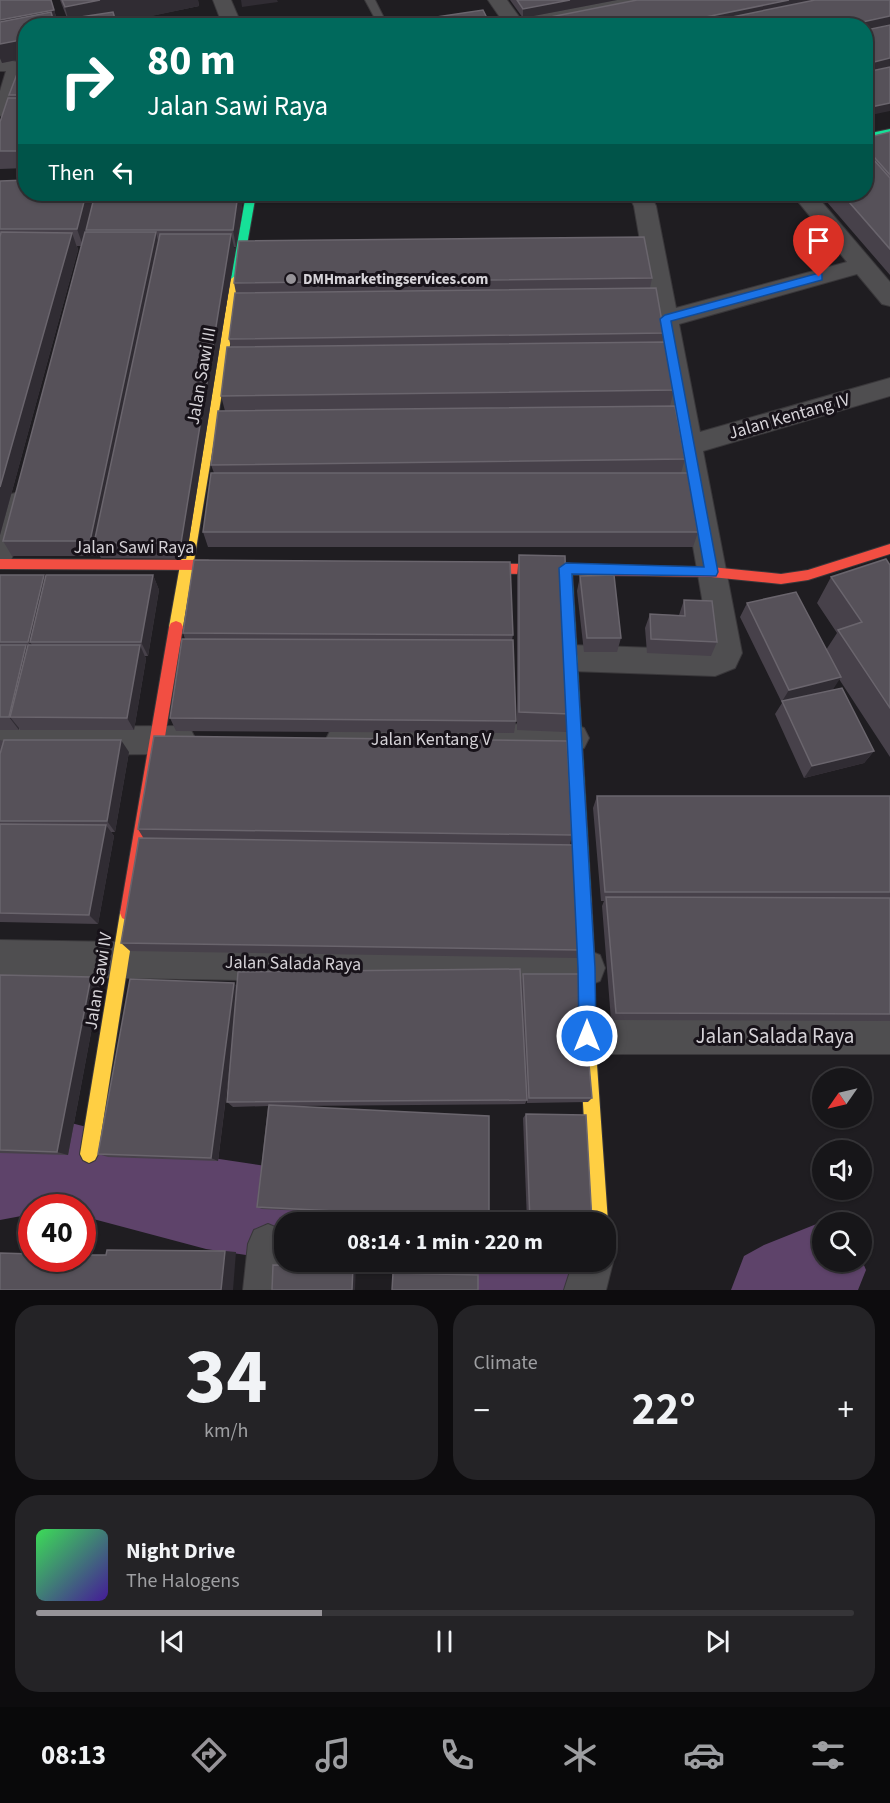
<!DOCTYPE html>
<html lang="en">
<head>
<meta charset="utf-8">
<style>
  :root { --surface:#171619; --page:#242326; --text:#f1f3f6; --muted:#9e9fa2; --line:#363538; --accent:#969398 }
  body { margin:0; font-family:"Source Sans 3",sans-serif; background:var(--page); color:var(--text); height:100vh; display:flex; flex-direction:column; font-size:22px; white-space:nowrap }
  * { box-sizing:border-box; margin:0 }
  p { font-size:20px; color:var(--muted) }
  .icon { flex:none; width:33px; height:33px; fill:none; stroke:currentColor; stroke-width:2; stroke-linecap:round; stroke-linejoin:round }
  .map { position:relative; height:1290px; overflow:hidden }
  .drawer { display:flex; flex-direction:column; gap:15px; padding:15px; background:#0d0c0e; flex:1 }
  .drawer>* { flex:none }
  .guide { position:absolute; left:18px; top:18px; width:855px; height:183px; border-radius:24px; box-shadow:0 2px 4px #0004,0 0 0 2px var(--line); background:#00695c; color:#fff; overflow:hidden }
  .needle { width:39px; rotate:236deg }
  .controls { position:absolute; left:812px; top:1068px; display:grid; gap:12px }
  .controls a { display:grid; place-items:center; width:60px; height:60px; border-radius:50%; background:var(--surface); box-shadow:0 2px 4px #0004,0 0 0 2px var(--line); font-size:30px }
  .speed { position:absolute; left:18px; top:1194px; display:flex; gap:12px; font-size:30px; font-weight:700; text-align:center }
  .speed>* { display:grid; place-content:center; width:78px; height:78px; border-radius:50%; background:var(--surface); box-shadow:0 2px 4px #0004,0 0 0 2px var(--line); line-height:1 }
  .speed .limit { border:9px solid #d22; background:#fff; color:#111 }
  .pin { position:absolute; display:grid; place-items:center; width:51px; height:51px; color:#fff; margin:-62px -26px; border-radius:50% 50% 50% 0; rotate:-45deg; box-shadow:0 0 6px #0007 }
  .pin .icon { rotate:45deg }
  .me { position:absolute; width:66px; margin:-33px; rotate:0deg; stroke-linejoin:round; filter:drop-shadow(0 0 4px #0008) }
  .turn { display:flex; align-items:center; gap:21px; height:126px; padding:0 30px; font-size:27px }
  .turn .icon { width:78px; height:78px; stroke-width:2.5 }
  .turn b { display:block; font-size:42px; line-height:51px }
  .then { display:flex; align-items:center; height:57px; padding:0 30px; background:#0003; gap:12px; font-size:22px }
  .big { font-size:45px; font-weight:700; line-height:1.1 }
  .drawer .tile { flex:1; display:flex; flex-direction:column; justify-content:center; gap:9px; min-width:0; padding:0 21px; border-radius:24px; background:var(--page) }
  .drawer .dial { align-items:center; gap:0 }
  .dial b { font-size:78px; line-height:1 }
  .song { display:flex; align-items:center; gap:18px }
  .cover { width:72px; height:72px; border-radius:9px; background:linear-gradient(135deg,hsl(130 70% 55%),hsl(260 70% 35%)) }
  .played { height:6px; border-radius:3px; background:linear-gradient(90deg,var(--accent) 35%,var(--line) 35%) }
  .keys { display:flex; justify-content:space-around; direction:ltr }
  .heat { display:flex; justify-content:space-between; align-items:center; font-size:33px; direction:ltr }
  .drawer .tiles { flex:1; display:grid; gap:15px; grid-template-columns:1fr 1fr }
  .tile:last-child { grid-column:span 2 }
  .trip { position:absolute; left:274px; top:1212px; width:342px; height:60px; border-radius:24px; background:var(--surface); box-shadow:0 2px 4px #0004,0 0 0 2px var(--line); font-weight:700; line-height:60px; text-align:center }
  .dock { display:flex; height:96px; justify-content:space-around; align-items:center; background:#09090a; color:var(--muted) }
  .dock .icon { width:42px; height:42px }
  .dock .on { color:var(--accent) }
  .dock b { font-size:27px; color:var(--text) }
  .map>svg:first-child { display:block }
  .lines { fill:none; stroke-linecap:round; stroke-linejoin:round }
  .river { fill:#5e436a; fill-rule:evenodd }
  .lane-casing { stroke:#39373a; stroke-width:2 }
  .street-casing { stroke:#39373a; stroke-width:2 }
  .fast-casing { stroke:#39373a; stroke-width:2 }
  .slow-casing { stroke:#39373a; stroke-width:2 }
  .jam-casing { stroke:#39373a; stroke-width:2 }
  .lane { fill:#4f4e50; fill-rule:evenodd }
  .street { fill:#4f4e50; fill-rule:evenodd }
  .fast { fill:#16e098; fill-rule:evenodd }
  .slow { fill:#ffcf43; fill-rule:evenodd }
  .jam { fill:#f24e42; fill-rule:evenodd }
  .wall { fill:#47414a }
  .shaded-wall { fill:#302c33 }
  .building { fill:#565159; stroke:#6a656d; stroke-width:1.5 }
  .route { fill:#1a73e8; stroke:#114b97; stroke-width:1.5 }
  .poi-dot { fill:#969398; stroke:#171219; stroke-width:2 }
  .labels { text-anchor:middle; stroke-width:6; stroke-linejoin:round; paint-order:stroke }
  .far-poi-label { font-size:15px; font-weight:bold; fill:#d6d3d8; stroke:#171219; text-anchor:start }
  .street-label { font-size:18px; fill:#d6d3d8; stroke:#171219 }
  .near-street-label { font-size:21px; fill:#d6d3d8; stroke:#171219 }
</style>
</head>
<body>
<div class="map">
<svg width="890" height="1290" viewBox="0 0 890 1290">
  <rect width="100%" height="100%" fill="#1f1d21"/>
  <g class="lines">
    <!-- river -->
    <g class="river">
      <path d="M63,1121L206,1157L334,1176L367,1189L380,1222H285V1261L206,1249L82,1216V1208H32V1214L0,1220V1130L26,1124Z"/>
      <path d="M474,1215L492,1222H456Z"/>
      <path d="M819,1223L822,1224V1262H861V1258L866,1270L858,1290H731L744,1256L764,1245Z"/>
      <path d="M291,1262H350L334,1268Z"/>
      <path d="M427,1262H592L603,1290H439Z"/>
    </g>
    <!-- lane casing -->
    <g class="lane-casing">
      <path id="lane" d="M365,0H375L386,22L384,24H378Z"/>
    </g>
    <!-- street casing -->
    <g class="street-casing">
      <g id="street">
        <path d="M213,0H231L242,26H223Z"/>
        <path d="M488,0H507L520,18L613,0H651L649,4L642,6L542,26H506Z"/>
        <path d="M0,59L19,62L26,70C23,86 17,101 7,114L0,116V91L6,71H0Z"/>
        <path d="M628,194H650L656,206L676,308L847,262L792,194H815L890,282V306L882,304L857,274L679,324L700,432L890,378V396L703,451L742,653L735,668L715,676L571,671L560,667L556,658L560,649L571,645L711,650L634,206Z"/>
        <path d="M15,493L25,496L29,504L10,564L0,568V508L5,496Z"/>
        <path d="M573,724L584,728L589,738L584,748L573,752L342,753L331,749L326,739L331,729L342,725Z"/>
        <path d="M180,726L191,730L196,740L191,750L180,754L0,755V727Z"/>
        <path d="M0,940L587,950L600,955L605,968L600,981L587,986L0,976Z"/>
        <path d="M587,1018H890V1054H587L574,1049L569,1036L574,1023Z"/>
        <path d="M268,1224L282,1230L285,1236V1262H287L285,1290H243L248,1244L254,1230Z"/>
        <path d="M606,1247L613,1262L606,1290H564L573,1262H606Z"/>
      </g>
    </g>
    <!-- fast casing -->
    <g class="fast-casing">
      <g id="fast">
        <path d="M890,129V135L866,140V134Z"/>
        <path d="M246,194H256L241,279L236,283L231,279Z"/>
        <path d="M566,563L571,564L572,568L591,895L588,900L583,903L578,900L575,895L560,568L561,564Z"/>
      </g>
    </g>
    <!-- slow casing -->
    <g class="slow-casing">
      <g id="slow">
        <path d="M236,275L241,279L183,627L181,631H171L169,627L231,279Z"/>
        <path d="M583,887L588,890L591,895L595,968V1036L608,1222L606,1227V1222H590L579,1036V968L575,895L578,890Z"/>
        <path d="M128,905L134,908L136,913L98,1154L95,1160L89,1163L83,1160L80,1154L120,913L122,908Z"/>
      </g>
    </g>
    <!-- jam casing -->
    <g class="jam-casing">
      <g id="jam">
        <path d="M890,544V554L808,580L781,584L711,577L467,573L462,572L461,568L462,564L467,563L711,567L781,574L808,570Z"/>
        <path d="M0,559L208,560L214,565L208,570L0,569Z"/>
        <path d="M176,621L181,623L183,627L136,913L134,918L128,921L122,918L120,913L169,627L171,623Z"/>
      </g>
    </g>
    <!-- lane -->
    <use href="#lane" class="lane"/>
    <!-- street -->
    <use href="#street" class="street"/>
    <!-- fast -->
    <use href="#fast" class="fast"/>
    <!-- slow -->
    <use href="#slow" class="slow"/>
    <!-- jam -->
    <use href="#jam" class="jam"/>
  </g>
  <!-- wall -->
  <g class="wall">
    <path d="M0,0H51L59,26H26V168L0,169V122L8,98H10L9,95L22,61H24L23,59L2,63L0,58Z"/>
    <path d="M60,0H198L199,6L116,23H69Z"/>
    <path d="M510,0H617L523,18Z"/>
    <path d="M890,132V275L820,194H866V138Z"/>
    <path d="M0,181L94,196L95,194H242L243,199L236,247H234L235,251L186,559L101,558L98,552L97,556H12L3,541L81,246H77L78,250L0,535Z"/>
    <path d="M652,278L650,288L664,333L662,342L674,390L670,406L685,459L681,473L698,532L693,547H208L203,532L214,473L211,465L225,411L221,396L231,347L229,339L236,293L234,283Z"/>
    <path d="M519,555L570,714L566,732L517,730V576Z"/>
    <path d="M890,565V757L839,679L832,690L874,751L864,763L804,778L775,714L782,703L740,617L747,603L826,650L837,633L817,603L831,577Z"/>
    <path d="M0,575L45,577L153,575L159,590L148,656H145L146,659L134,730H20L19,728V730H0Z"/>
    <path d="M580,576L621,638L617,652H584L577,591Z"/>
    <path d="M684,600L717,642L711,656L647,653L645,628L650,614L679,615Z"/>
    <path d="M183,633L513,635L512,640L516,721L514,733L176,731L170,718L185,639Z"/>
    <path d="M0,740L3,741L129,752L115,832H111L114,836L98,924L0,922Z"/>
    <path d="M597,796H890V1021L611,1020L602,906L604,901H601L593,808Z"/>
    <path d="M138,829L572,835L570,845L582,950L578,958L130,951L121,943L144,839Z"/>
    <path d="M523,974L592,1098L588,1102L527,1103V1100L525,1104L291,1106L489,1219L488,1220L262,1209L257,1207L268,1106L233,1107L227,1102L231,1057L218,1161L108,1157L98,1154L234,983L237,987L521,981Z"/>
    <path d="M0,975L100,985L68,1155L0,1153Z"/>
    <path d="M526,1114L592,1222H527L523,1118Z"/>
  </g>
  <!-- shaded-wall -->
  <g class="shaded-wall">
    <path d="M100,0H198L199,6L105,26H70L65,7Z"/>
    <path d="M241,0H277L278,2L242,7Z"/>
    <path d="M570,0H617L523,18V9Z"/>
    <path d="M789,0H831L705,26H662Z"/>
    <path d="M54,10L59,26H26L0,38V20Z"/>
    <path d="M890,16V24L866,30V26H844Z"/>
    <path d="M26,39V58L2,63L0,58V44Z"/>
    <path d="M890,58V67L866,72V64Z"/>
    <path d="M890,103V111L866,116V108Z"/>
    <path d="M86,194H93L95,198L86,230V232L83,246L77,229Z"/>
    <path d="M238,194H242L243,199L236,247L233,230Z"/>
    <path d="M156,232L160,250L94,543L98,552L97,556L90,541Z"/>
    <path d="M72,233L78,250L0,535V487Z"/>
    <path d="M231,234L235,251L186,559L181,543Z"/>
    <path d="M44,575L53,590L30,642L38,654V656L28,642Z"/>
    <path d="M153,575L159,590L148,656L141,642Z"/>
    <path d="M26,645L36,659L10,717L19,728V730L9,717Z"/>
    <path d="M140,645L146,659L134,730L127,718Z"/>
    <path d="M841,677L832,691L781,703L789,690Z"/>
    <path d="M121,740L129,752L115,832L107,821Z"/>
    <path d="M874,751L864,763L804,778L812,766Z"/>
    <path d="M106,825L114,836L98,924L89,915Z"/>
    <path d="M91,977L100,985L68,1155L57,1152Z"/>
    <path d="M234,983L239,990L218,1161L211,1158Z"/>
    <path d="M225,1251L236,1252L233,1290H221Z"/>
    <path d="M353,1266H356L355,1290H352Z"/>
  </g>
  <!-- building -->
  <g class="building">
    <path d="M0,0H51L54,10L0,20Z"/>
    <path d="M62,0H100L65,7Z"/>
    <path d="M517,0H570L523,9Z"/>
    <path d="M637,0H789L662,26H533L530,21Z"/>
    <path d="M815,0H890V16L844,26H688Z"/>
    <path d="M483,10L491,26H376Z"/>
    <path d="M51,12L55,26H26V39L0,44V22Z"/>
    <path d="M113,12L117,26H69L68,19Z"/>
    <path d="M890,25V58L866,64V30Z"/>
    <path d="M26,49V60H23Z"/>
    <path d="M22,61H26V95H9Z"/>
    <path d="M890,67V103L866,108V72Z"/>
    <path d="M8,98H26V151H0V122Z"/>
    <path d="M890,132V175L866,148V138Z"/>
    <path d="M866,151L890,178V249L842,194H866Z"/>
    <path d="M26,180V194H86L77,229H0V181Z"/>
    <path d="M95,194H238L233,230H86Z"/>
    <path d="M1,232L72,233L0,487V237Z"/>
    <path d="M85,232H156L90,541H3Z"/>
    <path d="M160,234H231L181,543H94Z"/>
    <path d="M644,237L652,278L234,283L239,241Z"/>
    <path d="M656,288L664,333L229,339L235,293Z"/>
    <path d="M665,342L674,390L221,396L227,347Z"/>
    <path d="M675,406L685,459L211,465L218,411Z"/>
    <path d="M211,473H688L698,532H203Z"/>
    <path d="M519,555L565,556L570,714L519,712Z"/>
    <path d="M886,559L890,565V708L838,630L862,622L831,577Z"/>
    <path d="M194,560L510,562L513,635L183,633Z"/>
    <path d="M0,575H44L28,642H0Z"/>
    <path d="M46,575H153L141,642H30Z"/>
    <path d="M614,575L621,638H587L580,576Z"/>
    <path d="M796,592L841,677L789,690L747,603Z"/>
    <path d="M684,600L712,601L717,642L651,639L650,614L685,616Z"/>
    <path d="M182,639L513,640L516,721L170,718Z"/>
    <path d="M0,645H26L9,717H0Z"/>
    <path d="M28,645H140L127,718L10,717Z"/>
    <path d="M842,688L874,751L812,766L782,701Z"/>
    <path d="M154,736L567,741L572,835L138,829Z"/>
    <path d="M4,740H121L107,821H0V754Z"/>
    <path d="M597,796H890V892H605Z"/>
    <path d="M0,824L106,825L89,915L0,913Z"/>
    <path d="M139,838L576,845L582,950L121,943Z"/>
    <path d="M606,897L890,898V1014L616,1013Z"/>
    <path d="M520,969L527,1100L227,1102L238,972Z"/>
    <path d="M523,974H581L592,1098H529Z"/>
    <path d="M0,975L91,977L57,1152L0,1150Z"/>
    <path d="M130,979L234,983L211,1158L98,1154Z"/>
    <path d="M269,1105L489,1116V1219L257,1207Z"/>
    <path d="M526,1114L586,1115L592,1222H530Z"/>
    <path d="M107,1250L225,1251L221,1290H0V1253L32,1254V1258H82V1255H106Z"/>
    <path d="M273,1265L353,1266L352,1290H272Z"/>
    <path d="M393,1273L478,1275V1290H392Z"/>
  </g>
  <!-- route -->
  <path class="route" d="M819,273L822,274V280L671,321L718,572L716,576L572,574L595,968L596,1036L593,1042L587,1045L581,1042L579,1036L578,968L559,568L566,563L704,567L660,319L665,315Z"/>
  <!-- markers -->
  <circle class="poi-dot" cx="291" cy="279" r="6"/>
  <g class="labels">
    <!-- far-poi labels -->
    <g class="far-poi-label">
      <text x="303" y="284">DMHmarketingservices.com</text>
    </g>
    <!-- street labels -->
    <g class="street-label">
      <text transform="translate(201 376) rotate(-80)" y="6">Jalan Sawi III</text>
      <text transform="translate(789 416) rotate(-16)" y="6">Jalan Kentang IV</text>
      <text x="134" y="553">Jalan Sawi Raya</text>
      <text x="431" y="745">Jalan Kentang V</text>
      <text transform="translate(293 963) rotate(1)" y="6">Jalan Salada Raya</text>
      <text transform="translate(98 981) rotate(-81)" y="6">Jalan Sawi IV</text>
    </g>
    <!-- near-street labels -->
    <g class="near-street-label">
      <text x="775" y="1043">Jalan Salada Raya</text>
    </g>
  </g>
</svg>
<div class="controls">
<a><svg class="needle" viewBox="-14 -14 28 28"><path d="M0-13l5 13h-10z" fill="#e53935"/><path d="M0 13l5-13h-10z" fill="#9e9fa2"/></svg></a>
<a><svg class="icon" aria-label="sound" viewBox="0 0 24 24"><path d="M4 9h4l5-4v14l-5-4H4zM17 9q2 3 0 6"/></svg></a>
<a><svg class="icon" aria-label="search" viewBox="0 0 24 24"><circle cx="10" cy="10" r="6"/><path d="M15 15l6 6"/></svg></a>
</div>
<div class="speed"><div class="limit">40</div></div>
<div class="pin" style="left:819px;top:277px;background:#d93025"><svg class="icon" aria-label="arrive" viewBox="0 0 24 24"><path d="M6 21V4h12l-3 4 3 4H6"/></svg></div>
<svg class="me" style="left:587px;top:1036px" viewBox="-20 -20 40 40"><circle r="17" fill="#1a73e8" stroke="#fff" stroke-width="3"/><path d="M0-11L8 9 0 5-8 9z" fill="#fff"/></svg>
<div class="trip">08:14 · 1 min · 220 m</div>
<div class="guide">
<div class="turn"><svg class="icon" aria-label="right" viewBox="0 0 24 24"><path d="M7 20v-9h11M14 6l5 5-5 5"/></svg><div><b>80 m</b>Jalan Sawi Raya</div></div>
<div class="then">Then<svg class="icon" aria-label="left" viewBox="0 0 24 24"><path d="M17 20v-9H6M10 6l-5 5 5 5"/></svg></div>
</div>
</div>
<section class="drawer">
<div class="tiles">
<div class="tile dial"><b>34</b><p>km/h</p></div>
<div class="tile"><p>Climate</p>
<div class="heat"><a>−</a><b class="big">22°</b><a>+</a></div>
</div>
<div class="tile">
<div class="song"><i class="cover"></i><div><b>Night Drive</b><p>The Halogens</p></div></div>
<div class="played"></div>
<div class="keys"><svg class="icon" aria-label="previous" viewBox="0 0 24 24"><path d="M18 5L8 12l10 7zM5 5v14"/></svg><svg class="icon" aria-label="pause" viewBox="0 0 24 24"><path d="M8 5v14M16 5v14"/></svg><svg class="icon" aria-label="next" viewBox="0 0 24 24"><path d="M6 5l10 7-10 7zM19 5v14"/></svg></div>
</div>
</div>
</section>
<nav class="dock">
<b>08:13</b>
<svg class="icon on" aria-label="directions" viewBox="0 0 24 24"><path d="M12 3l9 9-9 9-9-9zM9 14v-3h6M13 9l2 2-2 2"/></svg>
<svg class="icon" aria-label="music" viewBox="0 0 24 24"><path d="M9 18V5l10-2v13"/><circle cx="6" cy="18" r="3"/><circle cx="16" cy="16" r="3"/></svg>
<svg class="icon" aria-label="phone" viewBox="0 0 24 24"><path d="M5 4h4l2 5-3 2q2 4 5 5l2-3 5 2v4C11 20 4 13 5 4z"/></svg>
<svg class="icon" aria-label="climate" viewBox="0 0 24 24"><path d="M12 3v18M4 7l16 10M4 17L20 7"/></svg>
<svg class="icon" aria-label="car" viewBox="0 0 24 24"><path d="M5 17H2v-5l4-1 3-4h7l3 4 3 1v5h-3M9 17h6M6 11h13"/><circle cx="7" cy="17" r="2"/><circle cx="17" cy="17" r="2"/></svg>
<svg class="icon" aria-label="filters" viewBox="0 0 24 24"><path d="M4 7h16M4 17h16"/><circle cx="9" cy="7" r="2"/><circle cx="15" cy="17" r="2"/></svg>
</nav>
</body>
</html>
